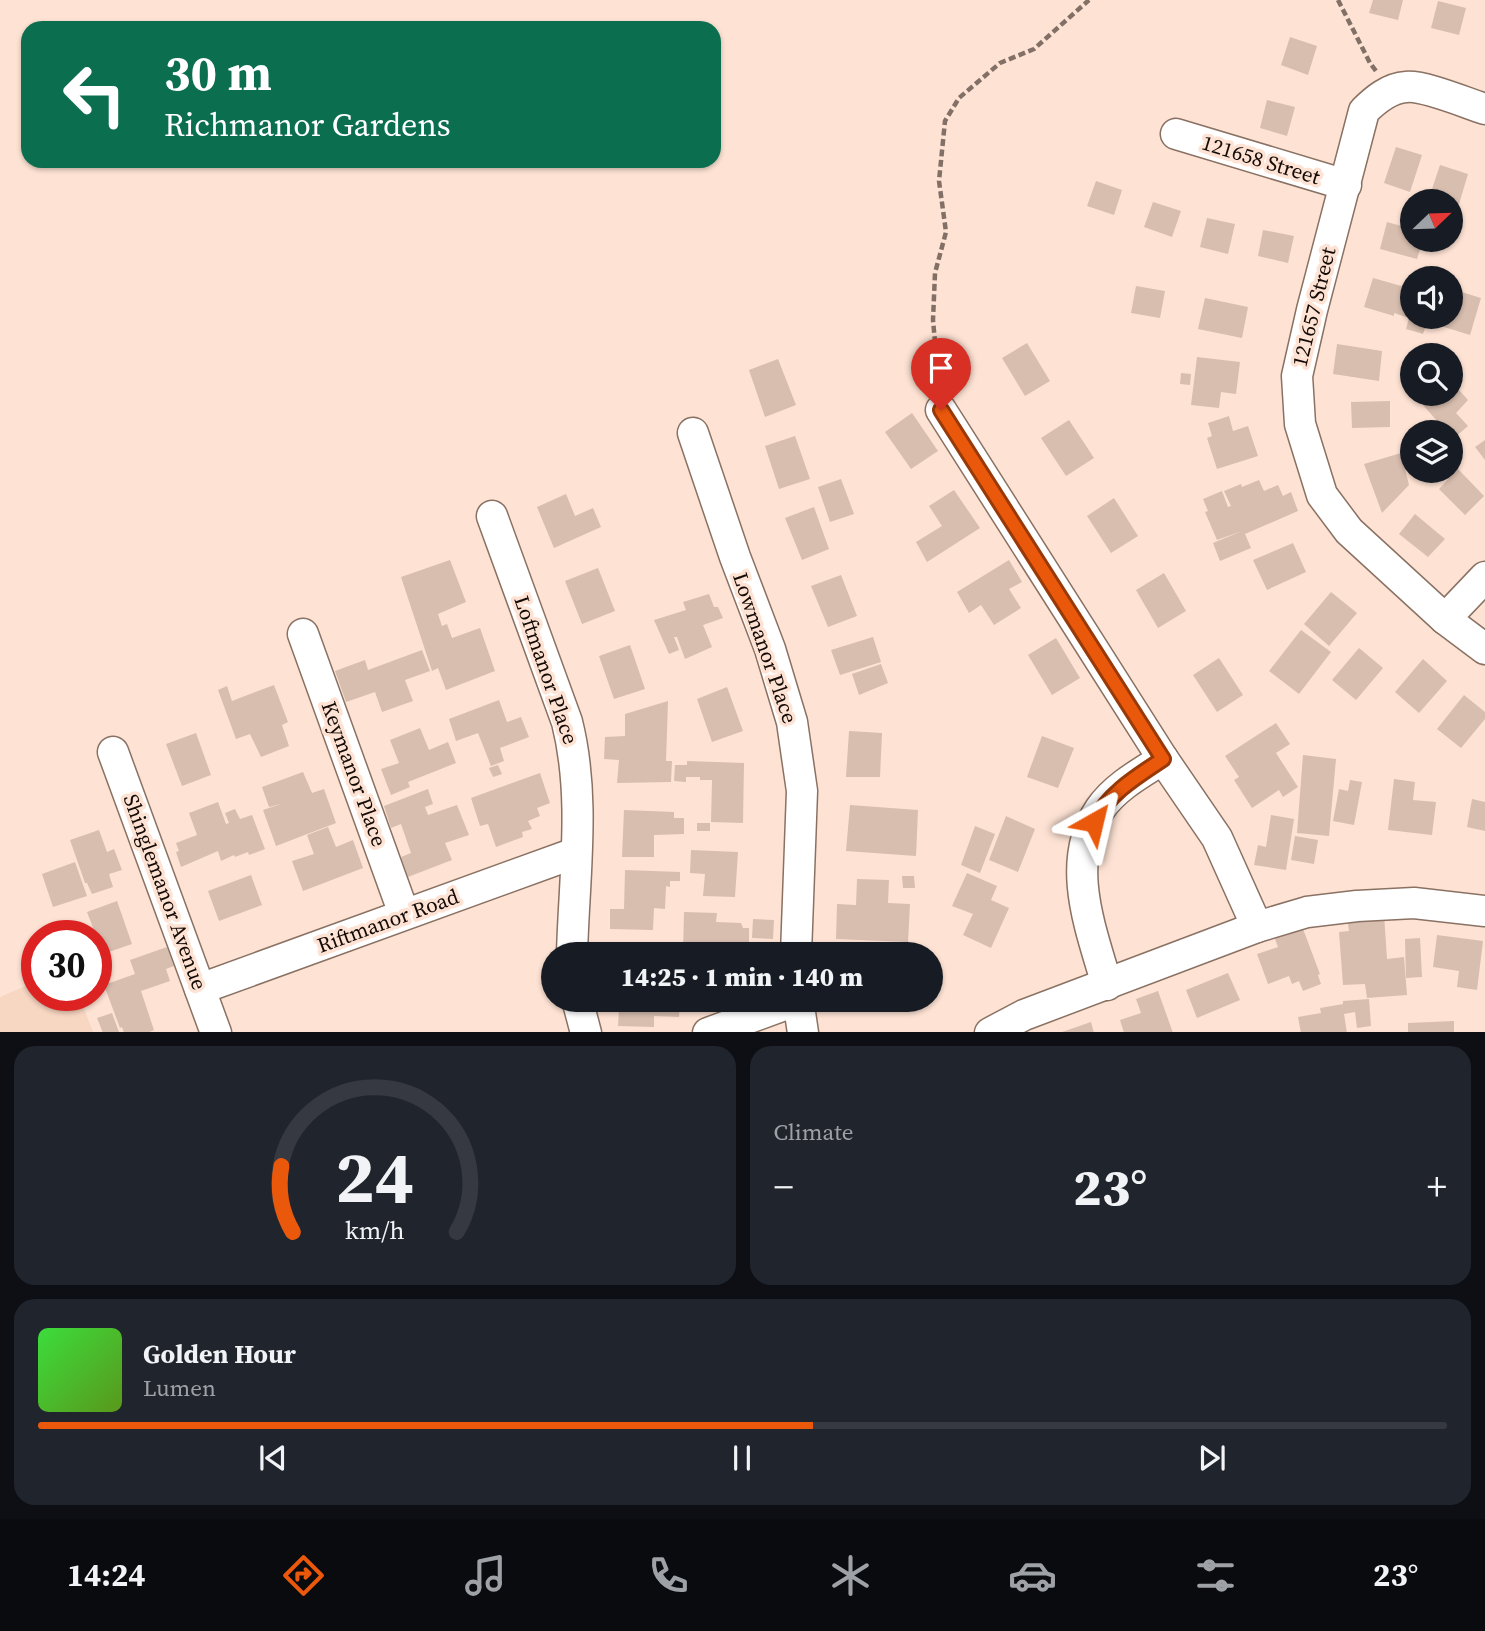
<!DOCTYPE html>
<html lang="en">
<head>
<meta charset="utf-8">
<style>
  :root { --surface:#171b24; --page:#20242c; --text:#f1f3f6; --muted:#9ea1a6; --line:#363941; --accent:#ea580c }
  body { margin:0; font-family:"Source Serif 4",serif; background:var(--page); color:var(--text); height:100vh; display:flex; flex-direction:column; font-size:26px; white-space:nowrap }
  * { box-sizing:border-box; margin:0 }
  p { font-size:23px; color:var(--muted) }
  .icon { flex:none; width:38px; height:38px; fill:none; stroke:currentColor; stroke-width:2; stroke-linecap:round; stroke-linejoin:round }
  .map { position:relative; height:1032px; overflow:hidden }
  .panel { display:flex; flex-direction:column; gap:14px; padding:14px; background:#0d0f14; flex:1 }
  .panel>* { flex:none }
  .top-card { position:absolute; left:21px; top:21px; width:700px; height:147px; border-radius:21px; box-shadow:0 2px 5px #0004; background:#0b6e4f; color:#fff; overflow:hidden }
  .needle { width:46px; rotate:67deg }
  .buttons { position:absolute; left:1400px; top:189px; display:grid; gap:14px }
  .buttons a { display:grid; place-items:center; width:63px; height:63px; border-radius:50%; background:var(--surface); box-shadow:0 2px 5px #0004; font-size:35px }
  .speed { position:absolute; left:21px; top:920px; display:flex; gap:14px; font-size:35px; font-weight:700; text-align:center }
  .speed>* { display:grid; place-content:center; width:91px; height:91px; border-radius:50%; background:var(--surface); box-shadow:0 2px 5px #0004; line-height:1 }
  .speed .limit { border:10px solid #d22; background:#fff; color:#111 }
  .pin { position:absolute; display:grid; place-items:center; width:60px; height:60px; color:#fff; margin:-72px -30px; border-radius:50% 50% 50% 0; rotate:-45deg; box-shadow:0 0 7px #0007 }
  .pin .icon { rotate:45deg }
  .me { position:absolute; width:77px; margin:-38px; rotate:37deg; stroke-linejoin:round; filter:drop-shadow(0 0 5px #0008) }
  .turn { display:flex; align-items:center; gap:24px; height:147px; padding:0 28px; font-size:32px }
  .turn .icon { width:91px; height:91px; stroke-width:2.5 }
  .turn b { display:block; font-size:49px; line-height:60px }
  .big { font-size:52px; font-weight:800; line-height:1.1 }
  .panel .widget { flex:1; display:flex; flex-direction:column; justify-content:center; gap:10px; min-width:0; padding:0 24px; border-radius:21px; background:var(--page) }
  .panel .dial { align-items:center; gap:0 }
  .dial svg { height:182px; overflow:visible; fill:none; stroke:var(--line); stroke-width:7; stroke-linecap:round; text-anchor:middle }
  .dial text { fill:var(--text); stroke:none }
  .song { display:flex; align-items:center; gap:21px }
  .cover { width:84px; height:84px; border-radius:10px; background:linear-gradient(135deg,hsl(120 70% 55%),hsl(90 70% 35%)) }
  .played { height:7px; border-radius:4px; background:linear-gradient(90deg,var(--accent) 55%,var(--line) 55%) }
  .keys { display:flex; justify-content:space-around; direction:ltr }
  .heat { display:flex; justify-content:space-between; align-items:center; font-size:38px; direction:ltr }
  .panel .tiles { flex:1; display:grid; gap:14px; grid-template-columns:1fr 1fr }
  .widget:last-child { grid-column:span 2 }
  .trip { position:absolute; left:541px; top:942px; width:402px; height:70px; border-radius:35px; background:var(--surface); box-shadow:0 2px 5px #0004; font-weight:800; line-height:70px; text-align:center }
  .tabs { display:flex; height:112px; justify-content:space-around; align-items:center; background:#090b0e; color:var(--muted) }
  .tabs .icon { width:49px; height:49px }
  .tabs .on { color:var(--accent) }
  .tabs b { font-size:32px; color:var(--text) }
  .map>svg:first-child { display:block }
  .built { fill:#f7d6c2 }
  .building { fill:#d8beaf }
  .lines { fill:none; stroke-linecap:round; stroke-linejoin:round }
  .minor-casing { stroke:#897163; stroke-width:33 }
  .path { stroke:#827067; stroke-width:4.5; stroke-dasharray:7 3.5; stroke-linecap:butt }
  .minor { stroke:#fff; stroke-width:30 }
  .route-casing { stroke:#983908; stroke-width:18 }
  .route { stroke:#ea580c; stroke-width:12 }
  .labels { text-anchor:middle; stroke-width:7; stroke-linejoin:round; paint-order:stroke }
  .street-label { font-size:21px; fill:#130a06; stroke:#fee3d4 }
</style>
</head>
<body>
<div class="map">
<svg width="1485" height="1033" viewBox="0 0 1485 1033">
  <rect width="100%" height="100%" fill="#fee3d4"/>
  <!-- built -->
  <path class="built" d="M37,981V996H79L93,1032H0V997Z"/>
  <!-- building -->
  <g class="building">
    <path d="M1373,0H1403L1398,20L1369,13Z"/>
    <path d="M1438,1L1466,8L1459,35L1431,28Z"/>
    <path d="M1290,37L1317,46L1308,75L1281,65Z"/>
    <path d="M1267,100L1295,107L1287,136L1260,128Z"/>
    <path d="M1396,147L1422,155L1410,192L1384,183Z"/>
    <path d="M1440,165L1468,174L1459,204L1430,195Z"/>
    <path d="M1096,181L1122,190L1114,215L1087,206Z"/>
    <path d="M1153,202L1181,211L1172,237L1144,227Z"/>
    <path d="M1207,218L1235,224L1228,254L1200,247Z"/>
    <path d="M1387,222L1412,229V240H1423L1417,259L1380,249Z"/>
    <path d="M1263,230L1294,236L1288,263L1258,256Z"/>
    <path d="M1373,278L1412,289V317H1429L1423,334L1406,329L1409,318L1394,313V316L1364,307Z"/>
    <path d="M1136,286L1165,291L1160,318L1131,313Z"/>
    <path d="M1455,290L1481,298L1470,335L1444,327L1447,317H1451V304Z"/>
    <path d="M1205,298L1248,307L1242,338L1198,329Z"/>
    <path d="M1027,343L1050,381L1025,396L1002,358Z"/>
    <path d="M1337,344L1382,351L1379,381L1333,374Z"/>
    <path d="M1197,357L1240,362L1236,394L1221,392L1219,408L1191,405Z"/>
    <path d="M778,359L796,405L765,417L749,370Z"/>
    <path d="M1181,373L1191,374L1190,385L1180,384Z"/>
    <path d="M1451,381L1468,400L1456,413L1468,426L1453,439L1451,432H1447L1422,404L1435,394H1451Z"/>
    <path d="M1390,401V427L1352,428L1351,402Z"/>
    <path d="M912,413L938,451L911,469L885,432Z"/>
    <path d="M1229,416L1233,431L1248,426L1258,456L1217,469L1207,438L1212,436L1208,423Z"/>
    <path d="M1069,420L1094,458L1066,476L1041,438Z"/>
    <path d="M795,436L810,479L779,489L765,446Z"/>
    <path d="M1485,440V460L1475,447Z"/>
    <path d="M1401,453L1409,485L1382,513L1364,464Z"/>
    <path d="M1458,469L1484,496L1465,515L1439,489Z"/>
    <path d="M841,479L854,514L830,522L818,487Z"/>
    <path d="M1259,480L1264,491L1278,485L1283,496L1291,492L1298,511L1245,534L1251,548L1220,561L1213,543L1242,531L1217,540L1205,512L1208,511L1203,499L1222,491L1228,507L1231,506L1224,491L1241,484L1242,487Z"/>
    <path d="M954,490L980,528L927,562L916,542L942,526L929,506Z"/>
    <path d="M566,494L575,516L593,508L601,527L554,548L537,507Z"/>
    <path d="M1114,498L1138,536L1111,553L1087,516Z"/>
    <path d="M814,507L829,549L802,560L785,518Z"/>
    <path d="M1415,514L1445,539L1428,557L1399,534Z"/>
    <path d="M1293,543L1306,572L1267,590L1253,560Z"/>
    <path d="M450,560L466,602L438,614L442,626L447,624L452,638L480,628L495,671L446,690L438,668L432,671L401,577Z"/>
    <path d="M1009,560L1022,582L1009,589L1021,608L994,625L981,605L969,613L957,592Z"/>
    <path d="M598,568L615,611L582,624L565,581Z"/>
    <path d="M1164,573L1186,611L1158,628L1136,590Z"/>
    <path d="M841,575L857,616L828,627L811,586Z"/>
    <path d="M1331,592L1357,613L1329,646L1304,624Z"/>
    <path d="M709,594L714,607H718L723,618L703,625L712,647L685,659L677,637H674L679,650L669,654L654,620L686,610L683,602Z"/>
    <path d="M1301,630L1331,652L1299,694L1269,671Z"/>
    <path d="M873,637L881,662L840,675L831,650Z"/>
    <path d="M1056,638L1080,678L1052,695L1028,655Z"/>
    <path d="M630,645L645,689L614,699L599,656Z"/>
    <path d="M1359,648L1383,668L1356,700L1332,680Z"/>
    <path d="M422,650L430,671L405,680L413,701L382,712L375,692L346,702L335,671L365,660L368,670Z"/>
    <path d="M1219,658L1243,695L1217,712L1193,675Z"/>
    <path d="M1423,659L1447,681L1419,713L1395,692Z"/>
    <path d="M881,664L888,683L859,695L852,674Z"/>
    <path d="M274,685L288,722L282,725L289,746L261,757L250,734L236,739L218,690L227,686L232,701Z"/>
    <path d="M727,687L743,731L712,742L697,699Z"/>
    <path d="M1464,695L1485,712V719L1461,748L1437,729Z"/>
    <path d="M499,700L507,722L521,717L529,737L500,748L504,761L491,766L478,733L456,741L449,719Z"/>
    <path d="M668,701L666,761H672L671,782L617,783L619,760L604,759L605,737L625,736V714Z"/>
    <path d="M1276,723L1290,744L1276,753L1298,787L1283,797L1279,790L1252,808L1234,780L1239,777L1225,756Z"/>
    <path d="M420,728L429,750L448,742L456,763L408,782L410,787L391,795L381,769L399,763L390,740Z"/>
    <path d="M849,731L882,733L880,777H846Z"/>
    <path d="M196,733L211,775L182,786L166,744Z"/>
    <path d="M1042,736L1074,748L1058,788L1027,777Z"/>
    <path d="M1303,755L1336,759L1329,836L1297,833Z"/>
    <path d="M687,761L744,763L743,823L711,822L712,780H700V777H686V782L674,781L675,765H687Z"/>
    <path d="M498,765L502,774L493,777L489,768Z"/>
    <path d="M303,772L312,793L324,789L336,823L276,846L263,810L281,804L269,807L262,787Z"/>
    <path d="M540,773L550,803L537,808L540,816L528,821L532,829L522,832L523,837L496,847L488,824L480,826L471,798Z"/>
    <path d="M1394,779L1415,782L1413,800L1436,802L1432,835L1388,830Z"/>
    <path d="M1350,780L1362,782L1354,825L1333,821L1339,789L1348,791Z"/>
    <path d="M428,789L433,804L425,807L428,815L457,805L469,835L445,843L452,860L408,877L401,857L411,853L401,824L391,828L384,806Z"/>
    <path d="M1472,799L1485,802V831L1467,827Z"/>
    <path d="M218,802L226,824L229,823L225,813L235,809L240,819L252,815L265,849L249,855L248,852L235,857L234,855L221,861L218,851L181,867L176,852L179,851L176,843L197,835L189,813Z"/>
    <path d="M850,805L918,810L916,856L846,851Z"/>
    <path d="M624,810L674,812V818H684V834L654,835V857H622Z"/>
    <path d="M1271,815L1294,819L1286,870L1254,865L1258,845L1266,847Z"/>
    <path d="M1006,816L1035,829L1018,872L989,860Z"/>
    <rect x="697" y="823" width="13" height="8"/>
    <path d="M975,826L995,834L980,873L961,865Z"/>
    <path d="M328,827L336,847L353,840L363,868L303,891L292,861L314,854L307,835Z"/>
    <path d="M99,830L107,852L114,849L122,870L109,874L113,887L92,894L87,883H85L70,840Z"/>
    <path d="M1295,836L1318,840L1314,864L1291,860Z"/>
    <path d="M691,850L738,852L735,897L703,896L705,874L690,873Z"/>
    <path d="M75,862L87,896L53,907L42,874Z"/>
    <path d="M625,870L680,872V881H670V887L666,886L665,909L654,908L653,930L610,929V909H624Z"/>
    <path d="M967,873L997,886L991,900L1009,908L991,948L963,935L973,914L952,906Z"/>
    <path d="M251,875L262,905L219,921L208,891Z"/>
    <path d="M902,876H914L915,888H903Z"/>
    <path d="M857,879L889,880L888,903L910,904L908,942L836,939L837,904L856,905Z"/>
    <path d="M117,901L132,944L103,954L87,912Z"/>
    <path d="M684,912L717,913L716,922L741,923L743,928H749V954H683Z"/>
    <path d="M1384,914L1387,959L1404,957L1407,995L1367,998L1365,984L1343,985L1339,932L1349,931L1347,917Z"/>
    <path d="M753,919L774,920L773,939L752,938Z"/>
    <path d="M1300,921L1320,974L1318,975L1321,984L1303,991L1299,981L1292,984L1289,976L1268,984L1257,954L1278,947L1272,931Z"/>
    <path d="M1437,935L1483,941L1477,990L1457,987L1459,971L1433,967Z"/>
    <path d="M1420,938L1422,977L1406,978L1405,939Z"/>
    <path d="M167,947L174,966L166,969L170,981L141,991L154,1030L147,1033H124L122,1027L120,1028L104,985L135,974L130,960Z"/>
    <path d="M651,947L670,948V954H651Z"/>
    <path d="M1228,973L1240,1000L1197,1018L1186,990Z"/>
    <path d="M1158,991L1173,1033H1124L1120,1020L1141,1013L1136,999Z"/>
    <path d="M609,999H680L679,1017L654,1016V1027L618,1026L619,1009L609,1008Z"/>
    <path d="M1369,999L1371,1026L1357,1028L1355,1012L1344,1014L1347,1033H1301L1298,1017L1321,1013L1320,1008L1343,1004V1001Z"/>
    <path d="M112,1013L119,1032L103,1033L97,1018Z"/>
    <path d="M1454,1021V1033H1408V1023Z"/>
    <path d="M1091,1022L1094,1033H1062V1032Z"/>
  </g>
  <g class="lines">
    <!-- minor casing -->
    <g class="minor-casing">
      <g id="minor">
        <path d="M1485,109C1466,103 1424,85 1406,87C1389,88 1375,100 1364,111L1312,310L1297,376L1300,424L1322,495L1349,531L1445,619L1485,649"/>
        <path d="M1176,134L1346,185"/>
        <path d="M941,410L1163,759L1217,838L1257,927"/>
        <path d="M693,433L735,557L770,649L792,722L802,791L796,954"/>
        <path d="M492,516L567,722C586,797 574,877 572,954"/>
        <path d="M1445,619L1485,577"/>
        <path d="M303,634L404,914"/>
        <path d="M113,752L216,1033"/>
        <path d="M1107,985C1091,929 1064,863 1100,809C1115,787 1141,773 1163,759"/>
        <path d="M200,989L575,853"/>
        <path d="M577,999L586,1033"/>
        <path d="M798,999L803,1033"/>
        <path d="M708,1033L798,1000"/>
        <path d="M990,1033L1024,1015L1257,927L1307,912L1357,906L1414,903L1485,911"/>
      </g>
    </g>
    <!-- path -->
    <g class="path">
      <path d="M1338,0L1370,63L1376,71"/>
      <path d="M939,385L933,320L935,273L946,232L939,181L945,121L959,98L1000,63L1034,49L1089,0"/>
    </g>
    <!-- minor -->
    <use href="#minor" class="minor"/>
  </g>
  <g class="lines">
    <!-- route casing -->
    <g class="route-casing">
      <path id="route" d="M941,410L1163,759C1136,777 1109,793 1094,822"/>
    </g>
    <!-- route -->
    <use href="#route" class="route"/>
  </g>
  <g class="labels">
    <!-- street labels -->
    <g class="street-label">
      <text transform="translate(1261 160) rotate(17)" y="7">121658 Street</text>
      <text transform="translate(1314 307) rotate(-76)" y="7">121657 Street</text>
      <text transform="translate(765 648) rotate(71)" y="7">Lowmanor Place</text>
      <text transform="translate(546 670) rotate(71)" y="7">Loftmanor Place</text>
      <text transform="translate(354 774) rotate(70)" y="7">Keymanor Place</text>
      <text transform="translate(165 892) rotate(70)" y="7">Shinglemanor Avenue</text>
      <text transform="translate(388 921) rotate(-20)" y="7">Riftmanor Road</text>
    </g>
  </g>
</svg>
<div class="buttons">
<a><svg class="needle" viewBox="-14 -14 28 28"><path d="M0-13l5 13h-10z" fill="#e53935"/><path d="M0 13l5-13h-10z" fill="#9ea1a6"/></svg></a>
<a><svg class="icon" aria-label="sound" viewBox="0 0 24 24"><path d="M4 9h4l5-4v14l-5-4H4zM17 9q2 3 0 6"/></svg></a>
<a><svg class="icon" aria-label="search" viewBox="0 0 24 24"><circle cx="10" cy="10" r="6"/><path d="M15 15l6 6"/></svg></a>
<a><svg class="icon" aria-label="layers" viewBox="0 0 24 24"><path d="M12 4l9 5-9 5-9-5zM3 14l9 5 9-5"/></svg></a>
</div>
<div class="speed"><div class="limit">30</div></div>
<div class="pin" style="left:941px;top:410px;background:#d93025"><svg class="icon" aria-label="arrive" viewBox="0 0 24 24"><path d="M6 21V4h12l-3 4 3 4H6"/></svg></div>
<svg class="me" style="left:1094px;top:822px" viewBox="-20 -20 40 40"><path d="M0-17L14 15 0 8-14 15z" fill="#ea580c" stroke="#fff" stroke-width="4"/></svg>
<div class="trip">14:25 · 1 min · 140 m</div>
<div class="top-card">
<div class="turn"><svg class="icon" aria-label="left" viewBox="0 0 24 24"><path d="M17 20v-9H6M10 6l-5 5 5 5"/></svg><div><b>30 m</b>Richmanor Gardens</div></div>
</div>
</div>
<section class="panel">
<div class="tiles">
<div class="widget dial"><svg viewBox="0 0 100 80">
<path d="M14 69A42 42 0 1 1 86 69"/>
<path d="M14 69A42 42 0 0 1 9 40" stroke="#ea580c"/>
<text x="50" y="56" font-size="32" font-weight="700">24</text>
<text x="50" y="72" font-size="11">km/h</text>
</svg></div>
<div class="widget"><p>Climate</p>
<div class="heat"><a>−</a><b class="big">23°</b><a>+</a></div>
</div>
<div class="widget">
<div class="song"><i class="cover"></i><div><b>Golden Hour</b><p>Lumen</p></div></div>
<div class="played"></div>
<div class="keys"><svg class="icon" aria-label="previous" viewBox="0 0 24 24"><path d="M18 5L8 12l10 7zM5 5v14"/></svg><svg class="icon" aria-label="pause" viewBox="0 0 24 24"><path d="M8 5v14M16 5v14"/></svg><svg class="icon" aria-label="next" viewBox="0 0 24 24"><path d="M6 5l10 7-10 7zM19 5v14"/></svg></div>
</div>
</div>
</section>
<nav class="tabs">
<b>14:24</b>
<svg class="icon on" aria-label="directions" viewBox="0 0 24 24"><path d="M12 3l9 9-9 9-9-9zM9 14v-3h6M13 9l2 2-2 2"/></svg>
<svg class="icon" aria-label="music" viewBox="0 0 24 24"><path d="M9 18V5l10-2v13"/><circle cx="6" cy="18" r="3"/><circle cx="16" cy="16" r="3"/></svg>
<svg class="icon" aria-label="phone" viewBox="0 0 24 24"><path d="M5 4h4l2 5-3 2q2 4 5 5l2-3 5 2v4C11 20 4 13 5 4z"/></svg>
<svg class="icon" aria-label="climate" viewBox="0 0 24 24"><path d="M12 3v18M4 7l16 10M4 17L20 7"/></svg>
<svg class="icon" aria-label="car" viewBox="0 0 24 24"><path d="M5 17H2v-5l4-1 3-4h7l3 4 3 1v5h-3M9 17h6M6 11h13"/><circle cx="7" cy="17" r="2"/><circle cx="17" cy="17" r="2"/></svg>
<svg class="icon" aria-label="filters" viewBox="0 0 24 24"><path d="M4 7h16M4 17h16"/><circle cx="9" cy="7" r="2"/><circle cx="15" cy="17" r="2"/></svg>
<b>23°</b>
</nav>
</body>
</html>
